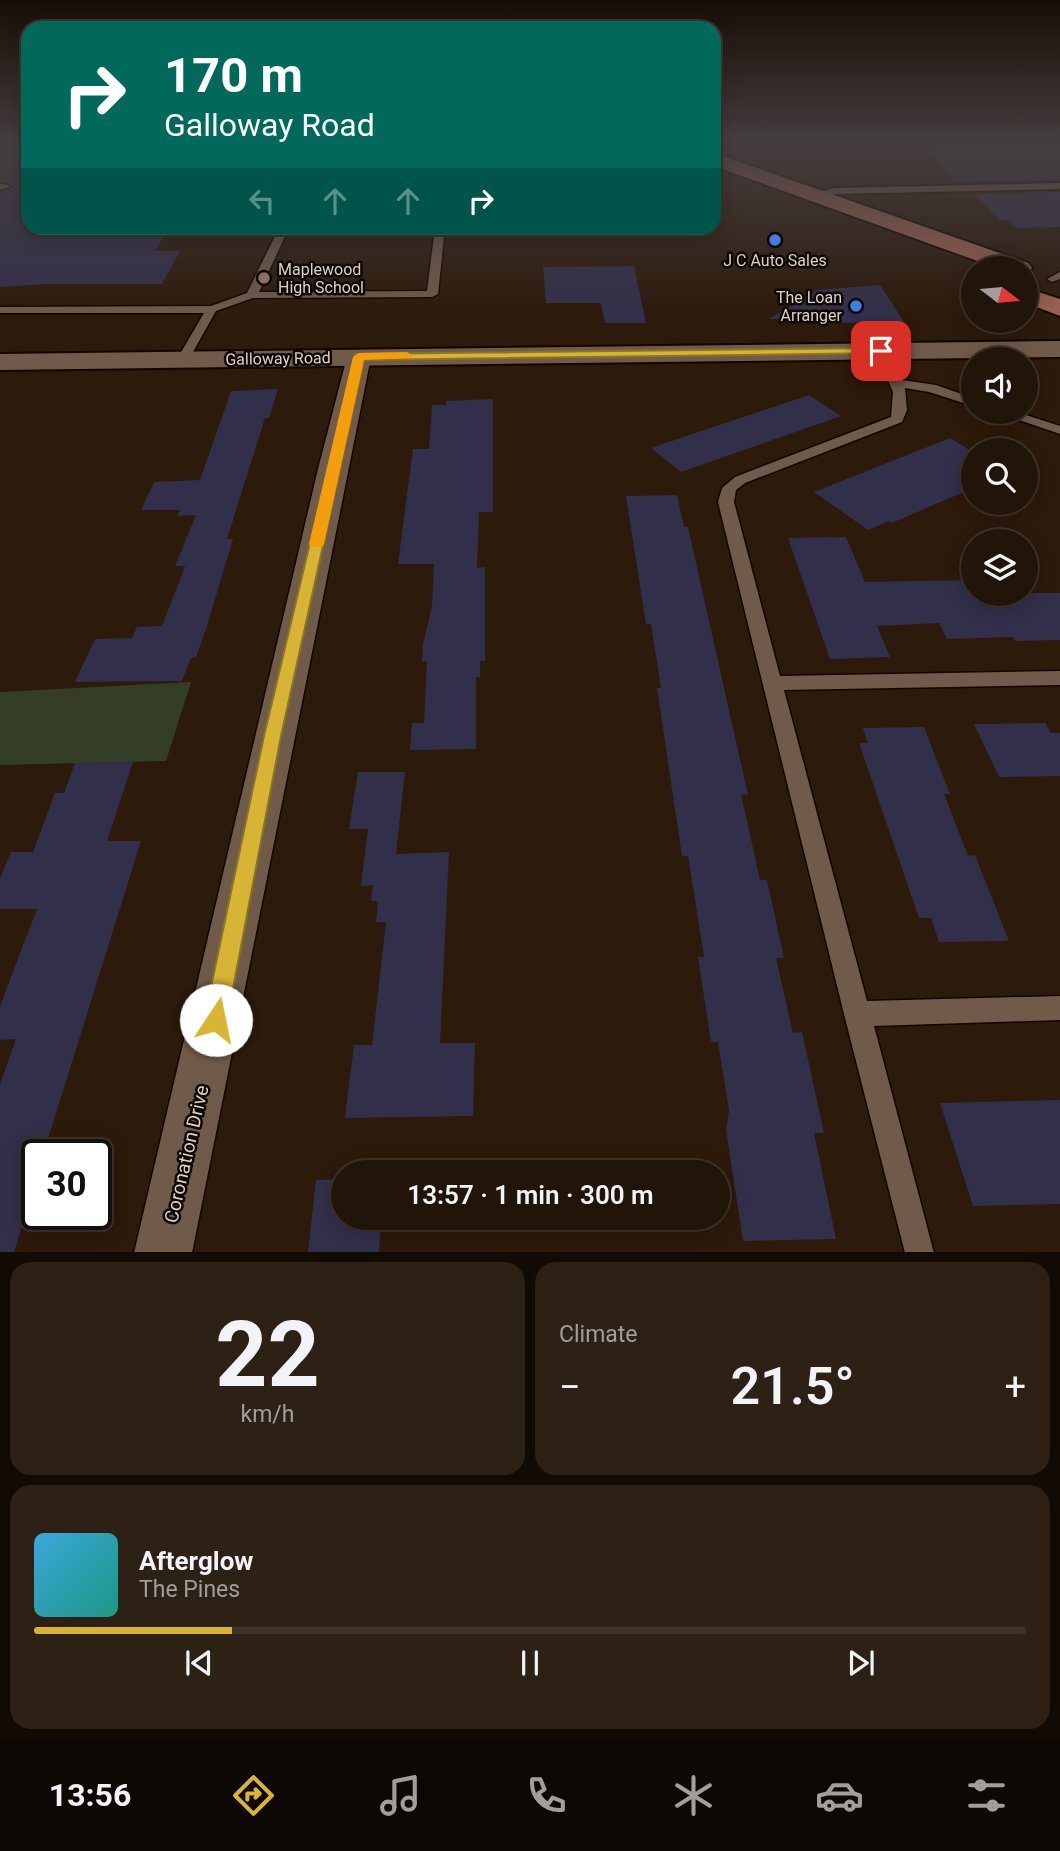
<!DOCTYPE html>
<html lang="en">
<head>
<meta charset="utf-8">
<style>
  :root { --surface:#211408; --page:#2d2116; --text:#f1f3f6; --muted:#a29e9c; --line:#3e3329; --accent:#d7b434 }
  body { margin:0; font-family:Roboto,sans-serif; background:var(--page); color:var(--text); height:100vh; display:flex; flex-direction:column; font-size:26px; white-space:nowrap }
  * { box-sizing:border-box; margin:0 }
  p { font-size:23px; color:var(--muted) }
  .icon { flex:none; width:38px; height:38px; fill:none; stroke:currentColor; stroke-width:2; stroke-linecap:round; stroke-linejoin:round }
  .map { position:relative; height:1252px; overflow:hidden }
  .side { display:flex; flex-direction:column; gap:10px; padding:10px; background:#120b04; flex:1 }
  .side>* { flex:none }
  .hud { position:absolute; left:21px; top:21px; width:700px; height:214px; border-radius:21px; box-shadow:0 4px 18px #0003,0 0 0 2px var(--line); background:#00695c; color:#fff; overflow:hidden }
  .needle { width:46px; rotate:106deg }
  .controls { position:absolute; left:961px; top:256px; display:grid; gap:14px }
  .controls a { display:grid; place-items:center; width:77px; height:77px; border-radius:50%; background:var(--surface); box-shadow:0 4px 18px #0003,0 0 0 2px var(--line); font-size:35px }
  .speed { position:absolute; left:21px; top:1139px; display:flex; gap:14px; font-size:35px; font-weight:700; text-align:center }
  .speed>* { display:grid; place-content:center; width:91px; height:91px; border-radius:50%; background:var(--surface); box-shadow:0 4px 18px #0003,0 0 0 2px var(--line); line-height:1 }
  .speed .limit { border:4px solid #111; border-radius:10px; background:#fff; color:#111 }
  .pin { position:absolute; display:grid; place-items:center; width:60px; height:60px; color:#fff; margin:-30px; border-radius:14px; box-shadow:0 4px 10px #0006 }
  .me { position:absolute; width:77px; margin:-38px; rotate:11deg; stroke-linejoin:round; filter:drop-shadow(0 0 5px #0008) }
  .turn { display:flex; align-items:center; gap:24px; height:147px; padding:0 28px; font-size:32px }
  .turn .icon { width:91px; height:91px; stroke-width:2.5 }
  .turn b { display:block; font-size:49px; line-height:60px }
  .lanes { display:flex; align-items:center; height:66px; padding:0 28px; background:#0003; justify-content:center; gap:35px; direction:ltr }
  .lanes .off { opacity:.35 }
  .big { font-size:52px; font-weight:600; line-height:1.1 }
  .side .card { flex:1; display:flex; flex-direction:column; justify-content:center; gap:10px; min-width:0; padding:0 24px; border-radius:21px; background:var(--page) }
  .side .dial { align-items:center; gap:0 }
  .dial b { font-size:91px; line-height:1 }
  .song { display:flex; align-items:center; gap:21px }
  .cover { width:84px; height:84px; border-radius:10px; background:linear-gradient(135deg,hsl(200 70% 55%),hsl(170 70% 35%)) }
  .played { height:7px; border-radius:4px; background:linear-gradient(90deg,var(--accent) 20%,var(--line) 20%) }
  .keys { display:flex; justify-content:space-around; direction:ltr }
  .heat { display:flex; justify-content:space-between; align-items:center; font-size:38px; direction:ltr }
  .side .tiles { flex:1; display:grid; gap:10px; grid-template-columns:1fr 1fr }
  .card:last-child { grid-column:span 2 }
  .trip { position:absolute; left:331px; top:1160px; width:399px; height:70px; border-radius:35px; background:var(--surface); box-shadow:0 4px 18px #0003,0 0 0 2px var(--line); font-weight:600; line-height:70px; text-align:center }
  .dock { display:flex; height:112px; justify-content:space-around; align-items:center; background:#0d0803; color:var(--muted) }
  .dock .icon { width:49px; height:49px }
  .dock .active { color:var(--accent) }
  .dock b { font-size:32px; color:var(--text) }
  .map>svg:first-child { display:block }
  .green { fill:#343d27 }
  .building { fill:#322f4a }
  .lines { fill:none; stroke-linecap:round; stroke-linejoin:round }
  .service-casing { stroke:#130500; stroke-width:3 }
  .minor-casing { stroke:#130500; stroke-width:3 }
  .tertiary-casing { stroke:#130500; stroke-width:4 }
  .primary-casing { stroke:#130500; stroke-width:4 }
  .service { fill:#705b4a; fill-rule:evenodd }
  .minor { fill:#705b4a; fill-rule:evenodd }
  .tertiary { fill:#705b4a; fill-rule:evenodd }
  .primary { fill:#9c6253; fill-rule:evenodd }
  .route { fill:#d7b434; stroke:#8c7522; stroke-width:2 }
  .slow { fill:#f59e0b }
  .shop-dot { fill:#3f7fe0; stroke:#0e0703; stroke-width:2.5 }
  .education-dot { fill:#8d6e63; stroke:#0e0703; stroke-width:2.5 }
  .labels { text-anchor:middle; stroke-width:5; stroke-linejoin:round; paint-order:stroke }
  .far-poi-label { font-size:16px; fill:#ddd0c7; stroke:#0e0703 }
  .far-street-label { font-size:16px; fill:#ddd0c7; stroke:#0e0703 }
  .street-label { font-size:19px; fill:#ddd0c7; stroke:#0e0703 }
</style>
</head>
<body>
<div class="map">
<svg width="1060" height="1253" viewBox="0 0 1060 1253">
  <rect width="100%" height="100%" fill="#2c1a0b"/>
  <!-- green -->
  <path class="green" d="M191,682L166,761L0,765V692Z"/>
  <!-- building -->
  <g class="building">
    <path d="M1060,148V180L955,182L930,151Z"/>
    <path d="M0,150H28V228H169L155,251H180L162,284H44L0,287V192L13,187L0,181Z"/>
    <path d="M1060,192V227L1016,228L1008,220H1000L974,194Z"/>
    <path d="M634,266L646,323H605L601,303H546L543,267Z"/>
    <path d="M880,285L904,322L828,323L826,318L769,319L817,290Z"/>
    <path d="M278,389L269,418H265L227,539H233L207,626L196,657L191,658L182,681L75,682L95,639L132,638L137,627L162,626L185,566H175L196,515L177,516L180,510H141L154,482L200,480L231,391Z"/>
    <path d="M809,395L841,416L681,472L651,448Z"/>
    <path d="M493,399V512H479L477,568L485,567V661H480V677H476V749L410,750L412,723H424L427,661L422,662L423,645L432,606L434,564H398L413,449H429L432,405H446V401Z"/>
    <path d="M950,438L973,452V488L892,523L889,521L868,530L814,492Z"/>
    <path d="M677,495L684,527H688L748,795L741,794L760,880H767L784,958H776L793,1033L802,1032L824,1133H814L836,1239L743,1241L726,1130L729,1110L718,1042H711L698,957H704L688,856H682L657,688H661L651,624H646L626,496Z"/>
    <path d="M846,537L865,582L972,580L973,593H1060V640L1015,641L1013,637L947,639L939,623L877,626L890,657L830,659L788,538Z"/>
    <path d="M1045,723L1051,733H1060V776L999,777L974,724Z"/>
    <path d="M924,727L950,794H944L968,856L975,855L1009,941L939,942L931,918H919L859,743H868L863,728Z"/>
    <path d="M133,762L107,841H141L43,1155H37V1177L14,1252H0V1084L16,1039L0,1040V1006L37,909H0V878L11,852H33L55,793H64L75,763Z"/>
    <path d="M358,772H405L396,854L449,852L440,1043H475L473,1116L345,1118L354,1045H372L386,922H376L378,901H371L373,885L361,886L368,829H349Z"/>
    <path d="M1060,1100V1204L973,1206L940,1103Z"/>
    <path d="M343,1179V1218H381L379,1252H308L316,1180Z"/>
  </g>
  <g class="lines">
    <!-- service casing -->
    <g class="service-casing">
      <g id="service">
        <path d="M1060,183V189L834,194L813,198L808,195L834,188Z"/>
        <path d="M0,184L8,185L10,187L0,190Z"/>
        <path d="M279,228H289L259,292L427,291L435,228H445L438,294L432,297L253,298L216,311L189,359L183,363L177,359L204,313H0V307L211,306L247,293Z"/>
        <path d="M1060,272V279L1052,282L1047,279Z"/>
        <path d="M881,347L887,351L902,380L936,385L973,398V406L929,392L905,388L907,410L902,422L745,483L736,490L734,502L780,676L1060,671V685L784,690L867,1001L1060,996V1020L874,1026L934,1253H905L844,1014L718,502L722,488L735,477L891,417L893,392L875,351Z"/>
        <path d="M992,411H1014L1060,426V434Z"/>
      </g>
    </g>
    <!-- minor casing -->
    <g class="minor-casing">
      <path id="minor" d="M359,350L368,352L371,357L192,1253H134L318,469L347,357L350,352Z"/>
    </g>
    <!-- tertiary casing -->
    <g class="tertiary-casing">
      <path id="tertiary" d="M1060,341V357L0,370V354Z"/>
    </g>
    <!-- primary casing -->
    <g class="primary-casing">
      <g id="primary">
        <path d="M714,153L1028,263L1032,268L1026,274V268H997L714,166Z"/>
        <path d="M1026,288L1060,299V316L1026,303Z"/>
      </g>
    </g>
    <!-- service -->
    <use href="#service" class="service"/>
    <!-- minor -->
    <use href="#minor" class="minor"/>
    <!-- tertiary -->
    <use href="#tertiary" class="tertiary"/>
    <!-- primary -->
    <use href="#primary" class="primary"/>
  </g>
  <!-- sky -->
  <linearGradient id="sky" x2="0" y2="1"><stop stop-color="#180e06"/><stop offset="0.45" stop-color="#453e3f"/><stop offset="1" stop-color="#453e3f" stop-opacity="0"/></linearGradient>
  <rect width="1060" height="318" fill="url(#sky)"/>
  <!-- route -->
  <path class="route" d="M881,348L886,351L885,353L364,360L281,736L227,1020L224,1028L216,1031L208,1028L204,1020L264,736L355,354Z"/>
  <!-- slow -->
  <path class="slow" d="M407,352L413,356L411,358L364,360L324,544L322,547H311L309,544L353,357L359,353Z"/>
  <!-- markers -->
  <g class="shop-dot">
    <circle cx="775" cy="240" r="7"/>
    <circle cx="856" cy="306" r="7"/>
  </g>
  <circle class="education-dot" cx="264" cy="278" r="7"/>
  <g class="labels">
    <!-- far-poi labels -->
    <g class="far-poi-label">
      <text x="775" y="266">J C Auto Sales</text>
      <text x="278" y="275" text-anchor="start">Maplewood<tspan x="278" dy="18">High School</tspan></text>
      <text x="842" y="303" text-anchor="end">The Loan<tspan x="842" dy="18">Arranger</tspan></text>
    </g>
    <!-- far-street labels -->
    <g class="far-street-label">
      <text transform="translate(278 358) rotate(-1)" y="6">Galloway Road</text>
    </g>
    <!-- street labels -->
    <g class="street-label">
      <text transform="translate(186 1154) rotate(-77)" y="7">Coronation Drive</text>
    </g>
  </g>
</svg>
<div class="controls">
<a><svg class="needle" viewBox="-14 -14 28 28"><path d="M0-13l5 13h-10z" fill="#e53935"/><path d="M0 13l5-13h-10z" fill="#a29e9c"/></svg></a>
<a><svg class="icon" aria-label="sound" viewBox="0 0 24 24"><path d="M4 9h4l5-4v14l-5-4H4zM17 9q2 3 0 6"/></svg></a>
<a><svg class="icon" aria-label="search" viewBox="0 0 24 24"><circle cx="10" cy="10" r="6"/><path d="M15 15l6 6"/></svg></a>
<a><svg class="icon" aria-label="layers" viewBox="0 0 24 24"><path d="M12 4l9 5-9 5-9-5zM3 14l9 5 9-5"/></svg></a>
</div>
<div class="speed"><div class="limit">30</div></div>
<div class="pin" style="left:881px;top:351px;background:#d93025"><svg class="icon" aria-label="arrive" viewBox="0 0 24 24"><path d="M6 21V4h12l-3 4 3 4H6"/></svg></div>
<svg class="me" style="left:216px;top:1020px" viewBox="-20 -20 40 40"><circle r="19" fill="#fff"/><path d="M0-13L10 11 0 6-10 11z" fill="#d7b434"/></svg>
<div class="trip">13:57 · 1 min · 300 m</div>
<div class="hud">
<div class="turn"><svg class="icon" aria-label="right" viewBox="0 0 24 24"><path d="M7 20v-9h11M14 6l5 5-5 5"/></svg><div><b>170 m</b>Galloway Road</div></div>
<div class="lanes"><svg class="icon off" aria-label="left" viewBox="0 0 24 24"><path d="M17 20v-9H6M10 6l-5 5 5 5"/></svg><svg class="icon off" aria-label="ahead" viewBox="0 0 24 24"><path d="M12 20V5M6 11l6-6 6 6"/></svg><svg class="icon off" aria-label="ahead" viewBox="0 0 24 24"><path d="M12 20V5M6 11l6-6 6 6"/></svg><svg class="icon" aria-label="right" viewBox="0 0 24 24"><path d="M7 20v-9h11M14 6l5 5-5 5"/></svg></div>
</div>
</div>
<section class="side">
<div class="tiles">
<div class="card dial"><b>22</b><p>km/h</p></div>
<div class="card"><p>Climate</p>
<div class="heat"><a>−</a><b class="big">21.5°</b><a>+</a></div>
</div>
<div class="card">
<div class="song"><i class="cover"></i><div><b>Afterglow</b><p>The Pines</p></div></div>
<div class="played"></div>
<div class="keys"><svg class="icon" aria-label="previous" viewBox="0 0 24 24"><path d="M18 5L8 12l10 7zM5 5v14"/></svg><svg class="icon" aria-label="pause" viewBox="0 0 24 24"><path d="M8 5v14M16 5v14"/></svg><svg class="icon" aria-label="next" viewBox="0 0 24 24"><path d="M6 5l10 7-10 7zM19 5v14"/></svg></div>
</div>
</div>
</section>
<nav class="dock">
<b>13:56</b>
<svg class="icon active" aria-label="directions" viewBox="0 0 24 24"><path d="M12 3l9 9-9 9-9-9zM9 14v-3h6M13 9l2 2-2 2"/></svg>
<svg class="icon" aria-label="music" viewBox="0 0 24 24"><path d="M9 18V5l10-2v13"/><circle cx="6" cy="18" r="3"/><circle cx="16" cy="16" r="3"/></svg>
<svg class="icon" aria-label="phone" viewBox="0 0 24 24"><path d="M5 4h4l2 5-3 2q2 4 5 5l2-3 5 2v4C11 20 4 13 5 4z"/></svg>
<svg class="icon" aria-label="climate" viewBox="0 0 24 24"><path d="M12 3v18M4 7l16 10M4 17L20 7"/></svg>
<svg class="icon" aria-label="car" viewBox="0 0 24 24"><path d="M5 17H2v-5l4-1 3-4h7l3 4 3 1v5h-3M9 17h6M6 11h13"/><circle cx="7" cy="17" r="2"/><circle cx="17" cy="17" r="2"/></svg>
<svg class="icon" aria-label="filters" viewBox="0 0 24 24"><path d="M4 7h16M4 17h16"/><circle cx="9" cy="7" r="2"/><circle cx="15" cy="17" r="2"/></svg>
</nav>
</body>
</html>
